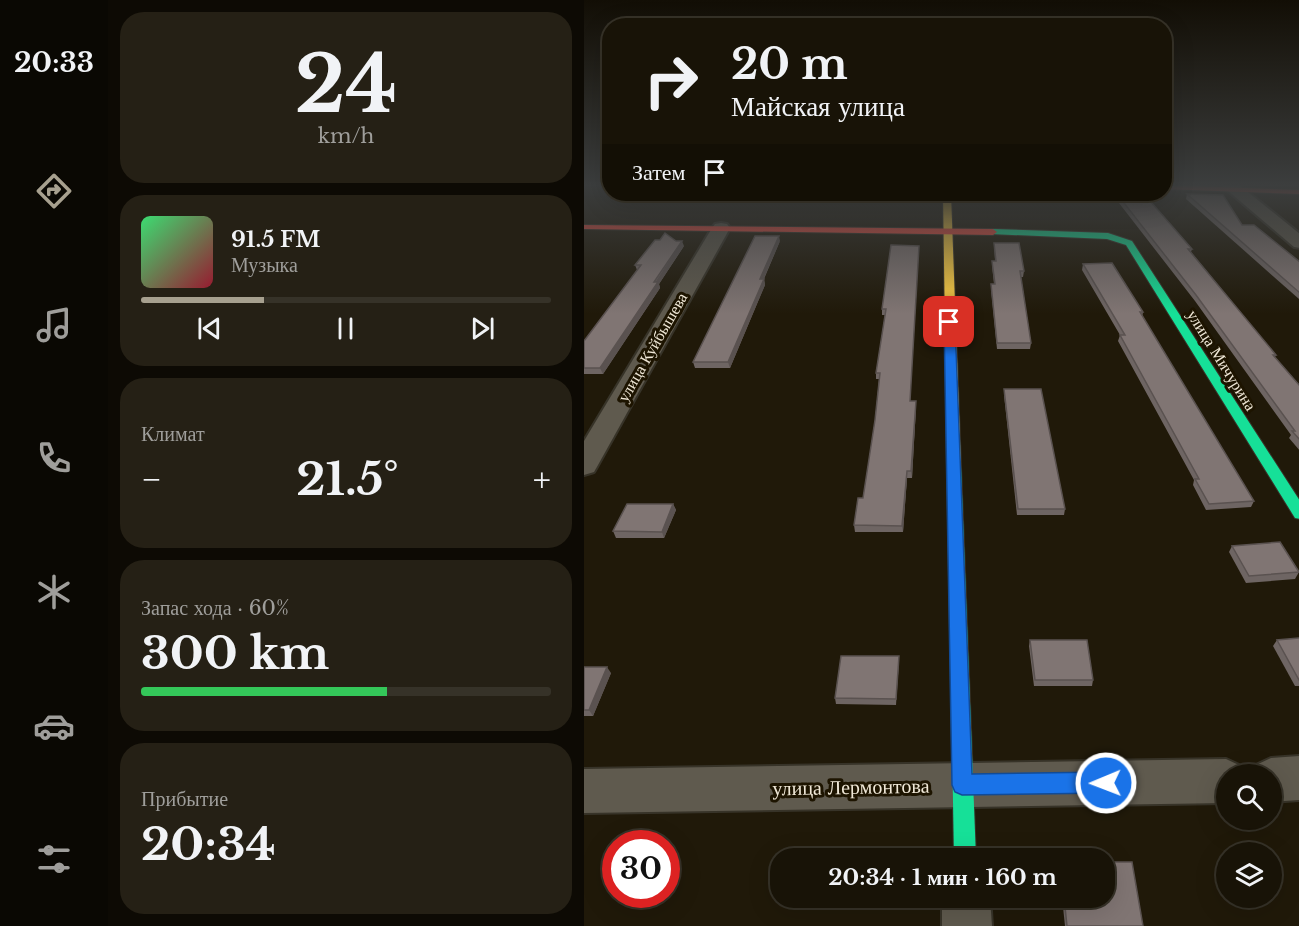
<!DOCTYPE html>
<html lang="ru">
<head>
<meta charset="utf-8">
<style>
  :root { --surface:#181307; --page:#252015; --text:#f1f3f6; --muted:#9f9e9b; --line:#363228; --accent:#a7a08f }
  body { margin:0; font-family:"Libre Baskerville",serif; background:var(--page); color:var(--text); height:100vh; display:flex; flex-direction:column; font-size:22px; white-space:nowrap }
  * { box-sizing:border-box; margin:0 }
  p { font-size:20px; color:var(--muted) }
  .icon { flex:none; width:33px; height:33px; fill:none; stroke:currentColor; stroke-width:2; stroke-linecap:round; stroke-linejoin:round }
  .map { position:relative; flex:1; overflow:hidden }
  .side { display:flex; flex-direction:column; gap:12px; padding:12px; background:#0d0a04; width:476px }
  .side>* { flex:none }
  .hud { position:absolute; left:18px; top:18px; width:570px; height:183px; border-radius:24px; box-shadow:0 6px 24px #0002,0 0 0 2px var(--line); background:#181307; color:var(--text); overflow:hidden }
  .fabs { position:absolute; left:632px; top:764px; display:grid; gap:12px }
  .fabs a { display:grid; place-items:center; width:66px; height:66px; border-radius:50%; background:var(--surface); box-shadow:0 6px 24px #0002,0 0 0 2px var(--line); font-size:30px }
  .speed { position:absolute; left:18px; top:830px; display:flex; gap:12px; font-size:30px; font-weight:700; text-align:center }
  .speed>* { display:grid; place-content:center; width:78px; height:78px; border-radius:50%; background:var(--surface); box-shadow:0 6px 24px #0002,0 0 0 2px var(--line); line-height:1 }
  .speed .limit { border:9px solid #d22; background:#fff; color:#111 }
  .pin { position:absolute; display:grid; place-items:center; width:51px; height:51px; color:#fff; margin:-26px; border-radius:12px; box-shadow:0 3px 9px #0006 }
  .me { position:absolute; width:66px; margin:-33px; rotate:269deg; stroke-linejoin:round; filter:drop-shadow(0 0 4px #0008) }
  .turn { display:flex; align-items:center; gap:21px; height:126px; padding:0 30px; font-size:27px }
  .turn .icon { width:78px; height:78px; stroke-width:2.5 }
  .turn b { display:block; font-size:42px; line-height:51px }
  .then { display:flex; align-items:center; height:57px; padding:0 30px; background:#0003; gap:12px; font-size:22px }
  .big { font-size:45px; font-weight:700; line-height:1.1 }
  .side .tile { flex:1; display:flex; flex-direction:column; justify-content:center; gap:9px; min-width:0; padding:0 21px; border-radius:24px; background:var(--page) }
  .side .dial { align-items:center; gap:0 }
  .dial b { font-size:78px; line-height:1 }
  .song { display:flex; align-items:center; gap:18px }
  .cover { width:72px; height:72px; border-radius:9px; background:linear-gradient(135deg,hsl(140 70% 55%),hsl(350 70% 35%)) }
  .played { height:6px; border-radius:3px; background:linear-gradient(90deg,var(--accent) 30%,var(--line) 30%) }
  .keys { display:flex; justify-content:space-around; direction:ltr }
  .heat { display:flex; justify-content:space-between; align-items:center; font-size:33px; direction:ltr }
  .charge { height:9px; border-radius:4px; background:linear-gradient(90deg,#34c759 60%,var(--line) 0) }
  .trip { position:absolute; left:186px; top:848px; width:345px; height:60px; border-radius:24px; background:var(--surface); box-shadow:0 6px 24px #0002,0 0 0 2px var(--line); font-weight:700; line-height:60px; text-align:center }
  main { display:flex; flex:1; min-height:0 }
  .dock { display:flex; flex-direction:column; width:108px; justify-content:space-around; align-items:center; background:#0a0803; color:var(--muted) }
  .dock .icon { width:42px; height:42px }
  .dock .active { color:var(--accent) }
  .dock b { font-size:27px; color:var(--text) }
  .map>svg:first-child { display:block }
  .lines { fill:none; stroke-linecap:round; stroke-linejoin:round }
  .street-casing { stroke:#373328; stroke-width:4 }
  .fast-casing { stroke:#373328; stroke-width:2 }
  .slow-casing { stroke:#373328; stroke-width:2 }
  .jam-casing { stroke:#373328; stroke-width:2 }
  .street { fill:#5f5a4e; fill-rule:evenodd }
  .fast { fill:#16e098; fill-rule:evenodd }
  .slow { fill:#ffcf43; fill-rule:evenodd }
  .jam { fill:#f24e42; fill-rule:evenodd }
  .wall { fill:#6e6563 }
  .shaded-wall { fill:#5a5250 }
  .building { fill:#807573; stroke:#5a5250; stroke-width:1.5 }
  .route { fill:#1a73e8; stroke:#114b97; stroke-width:1.5 }
  .labels { text-anchor:middle; stroke-width:6; stroke-linejoin:round; paint-order:stroke }
  .street-label { font-size:16px; fill:#f0e8d7; stroke:#1d1400 }
  .near-street-label { font-size:20px; fill:#f0e8d7; stroke:#1d1400 }
</style>
</head>
<body>
<main>
<nav class="dock">
<b>20:33</b>
<svg class="icon active" aria-label="directions" viewBox="0 0 24 24"><path d="M12 3l9 9-9 9-9-9zM9 14v-3h6M13 9l2 2-2 2"/></svg>
<svg class="icon" aria-label="music" viewBox="0 0 24 24"><path d="M9 18V5l10-2v13"/><circle cx="6" cy="18" r="3"/><circle cx="16" cy="16" r="3"/></svg>
<svg class="icon" aria-label="phone" viewBox="0 0 24 24"><path d="M5 4h4l2 5-3 2q2 4 5 5l2-3 5 2v4C11 20 4 13 5 4z"/></svg>
<svg class="icon" aria-label="climate" viewBox="0 0 24 24"><path d="M12 3v18M4 7l16 10M4 17L20 7"/></svg>
<svg class="icon" aria-label="car" viewBox="0 0 24 24"><path d="M5 17H2v-5l4-1 3-4h7l3 4 3 1v5h-3M9 17h6M6 11h13"/><circle cx="7" cy="17" r="2"/><circle cx="17" cy="17" r="2"/></svg>
<svg class="icon" aria-label="filters" viewBox="0 0 24 24"><path d="M4 7h16M4 17h16"/><circle cx="9" cy="7" r="2"/><circle cx="15" cy="17" r="2"/></svg>
</nav>
<section class="side">
<div class="tile dial"><b>24</b><p>km/h</p></div>
<div class="tile">
<div class="song"><i class="cover"></i><div><b>91.5 FM</b><p>Музыка</p></div></div>
<div class="played"></div>
<div class="keys"><svg class="icon" aria-label="previous" viewBox="0 0 24 24"><path d="M18 5L8 12l10 7zM5 5v14"/></svg><svg class="icon" aria-label="pause" viewBox="0 0 24 24"><path d="M8 5v14M16 5v14"/></svg><svg class="icon" aria-label="next" viewBox="0 0 24 24"><path d="M6 5l10 7-10 7zM19 5v14"/></svg></div>
</div>
<div class="tile"><p>Климат</p>
<div class="heat"><a>−</a><b class="big">21.5°</b><a>+</a></div>
</div>
<div class="tile"><p>Запас хода · 60%</p><b class="big">300 km</b><div class="charge"></div></div>
<div class="tile"><p>Прибытие</p><b class="big">20:34</b></div>
</section>
<div class="map">
<svg width="716" height="926" viewBox="0 0 716 926">
  <rect width="100%" height="100%" fill="#201909"/>
  <g class="lines">
    <!-- street casing -->
    <g class="street-casing">
      <g id="street">
        <path d="M636,184H654L716,234V248L710,247Z"/>
        <path d="M137,223L143,224L146,228L14,465L10,472L0,475V441L128,228L131,224Z"/>
        <path d="M716,756V800L687,802V774H668L672,765L687,758Z"/>
        <path d="M642,759L657,766L661,774H642V803L0,813V769Z"/>
        <path d="M358,897H406L408,926H358Z"/>
      </g>
    </g>
    <!-- fast casing -->
    <g class="fast-casing">
      <g id="fast">
        <path d="M409,229L524,233L548,241L716,501V519L711,518L542,245L523,239L406,234V230Z"/>
        <path d="M370,462L377,467L392,858H370L363,467Z"/>
      </g>
    </g>
    <!-- slow casing -->
    <g class="slow-casing">
      <path id="slow" d="M359,194H367L377,467L370,472L363,467Z"/>
    </g>
    <!-- jam casing -->
    <g class="jam-casing">
      <g id="jam">
        <path d="M580,185L716,190V194L580,189Z"/>
        <path d="M0,225L409,229L413,232L409,235L0,229Z"/>
      </g>
    </g>
    <!-- street -->
    <use href="#street" class="street"/>
    <!-- fast -->
    <use href="#fast" class="fast"/>
    <!-- slow -->
    <use href="#slow" class="slow"/>
    <!-- jam -->
    <use href="#jam" class="jam"/>
  </g>
  <!-- wall -->
  <g class="wall">
    <path d="M528,194H560L608,249L607,252L692,355L691,357L716,386V451L705,438L707,435L611,301Z"/>
    <path d="M603,194L658,225L716,262V300L602,199Z"/>
    <path d="M196,241L180,279L181,285L146,368H111L109,362Z"/>
    <path d="M410,243L440,271L439,277H437L447,343L446,349H413L407,289V284H410L408,266V261H411Z"/>
    <path d="M307,245L326,401L332,407L328,478H323L319,532H271L270,525L279,498L291,420L295,379H292V373L301,315H298V309Z"/>
    <path d="M100,246L75,284L76,288L19,374H0V341L53,270L51,265Z"/>
    <path d="M499,264L559,312L558,317L670,501L667,507L622,510L609,485L610,480L534,341L536,335L498,270Z"/>
    <path d="M420,389L481,509L480,515H433L420,395Z"/>
    <path d="M89,504L92,510L80,538H32L29,531Z"/>
    <path d="M648,546L715,572L711,579L662,583L645,552Z"/>
    <path d="M716,638V686H711L689,646L693,640Z"/>
    <path d="M446,640L509,680L508,686H450L445,646Z"/>
    <path d="M315,662L312,705L252,704L251,698Z"/>
    <path d="M0,667L27,673L9,716H0Z"/>
    <path d="M478,897H520L559,926H481Z"/>
  </g>
  <!-- shaded-wall -->
  <g class="shaded-wall">
    <path d="M195,236L196,241L177,285L176,279Z"/>
    <path d="M98,241L100,246L75,284L76,288L19,374L16,368Z"/>
    <path d="M180,279L181,285L146,368L144,362Z"/>
    <path d="M332,401V407L328,478L327,471Z"/>
    <path d="M323,471V478L319,532L318,526Z"/>
    <path d="M89,504L92,510L80,538L78,532Z"/>
    <path d="M23,667L27,673L9,716L5,710Z"/>
  </g>
  <!-- building -->
  <g class="building">
    <path d="M533,194H560L608,249H604L692,355H689L716,386V440L708,431H711L612,295Z"/>
    <path d="M603,194L639,195L658,225H670L716,262V293Z"/>
    <path d="M81,233L92,241H98L70,282H74L16,368H0V341L57,265H51L71,240H76Z"/>
    <path d="M171,236H195L176,279H180L144,362H109Z"/>
    <path d="M410,243H435L440,271H436L447,343H413L407,284H411L408,261H412Z"/>
    <path d="M307,245L335,246L326,401H332L327,471H323L318,526L270,525L274,498H279L291,420L296,373H292L302,309H298Z"/>
    <path d="M528,263L559,312H556L670,501L625,504L611,479H615L536,335H541L499,264Z"/>
    <path d="M420,389H457L481,509H434Z"/>
    <path d="M43,504H89L78,532L29,531Z"/>
    <path d="M696,542L715,572L665,576L648,546Z"/>
    <path d="M716,638V680H715L693,640Z"/>
    <path d="M446,640H503L509,680H451Z"/>
    <path d="M257,656H315L312,699L251,698Z"/>
    <path d="M0,667H23L5,710H0Z"/>
    <path d="M520,862H548L559,926H483L480,897H520Z"/>
  </g>
  <!-- sky -->
  <linearGradient id="sky" x2="0" y2="1"><stop stop-color="#120e05"/><stop offset="0.59" stop-color="#3c3e3e"/><stop offset="1" stop-color="#3c3e3e" stop-opacity="0"/></linearGradient>
  <rect width="716" height="314" fill="url(#sky)"/>
  <!-- route -->
  <path class="route" d="M365,319L371,322L388,774L522,772L529,775L533,783L529,790L522,793L378,795L371,792L368,785L360,322Z"/>
  <g class="labels">
    <!-- street labels -->
    <g class="street-label">
      <text transform="translate(68 347) rotate(-60)" y="6">улица Куйбышева</text>
      <text transform="translate(638 360) rotate(58)" y="6">улица Мичурина</text>
    </g>
    <!-- near-street labels -->
    <g class="near-street-label">
      <text transform="translate(267 787) rotate(-1)" y="7">улица Лермонтова</text>
    </g>
  </g>
</svg>
<div class="fabs">
<a><svg class="icon" aria-label="search" viewBox="0 0 24 24"><circle cx="10" cy="10" r="6"/><path d="M15 15l6 6"/></svg></a>
<a><svg class="icon" aria-label="layers" viewBox="0 0 24 24"><path d="M12 4l9 5-9 5-9-5zM3 14l9 5 9-5"/></svg></a>
</div>
<div class="speed"><div class="limit">30</div></div>
<div class="pin" style="left:365px;top:322px;background:#d93025"><svg class="icon" aria-label="arrive" viewBox="0 0 24 24"><path d="M6 21V4h12l-3 4 3 4H6"/></svg></div>
<svg class="me" style="left:522px;top:783px" viewBox="-20 -20 40 40"><circle r="17" fill="#1a73e8" stroke="#fff" stroke-width="3"/><path d="M0-11L8 9 0 5-8 9z" fill="#fff"/></svg>
<div class="trip">20:34 · 1 мин · 160 m</div>
<div class="hud">
<div class="turn"><svg class="icon" aria-label="right" viewBox="0 0 24 24"><path d="M7 20v-9h11M14 6l5 5-5 5"/></svg><div><b>20 m</b>Майская улица</div></div>
<div class="then">Затем<svg class="icon" aria-label="arrive" viewBox="0 0 24 24"><path d="M6 21V4h12l-3 4 3 4H6"/></svg></div>
</div>
</div>
</main>
</body>
</html>
